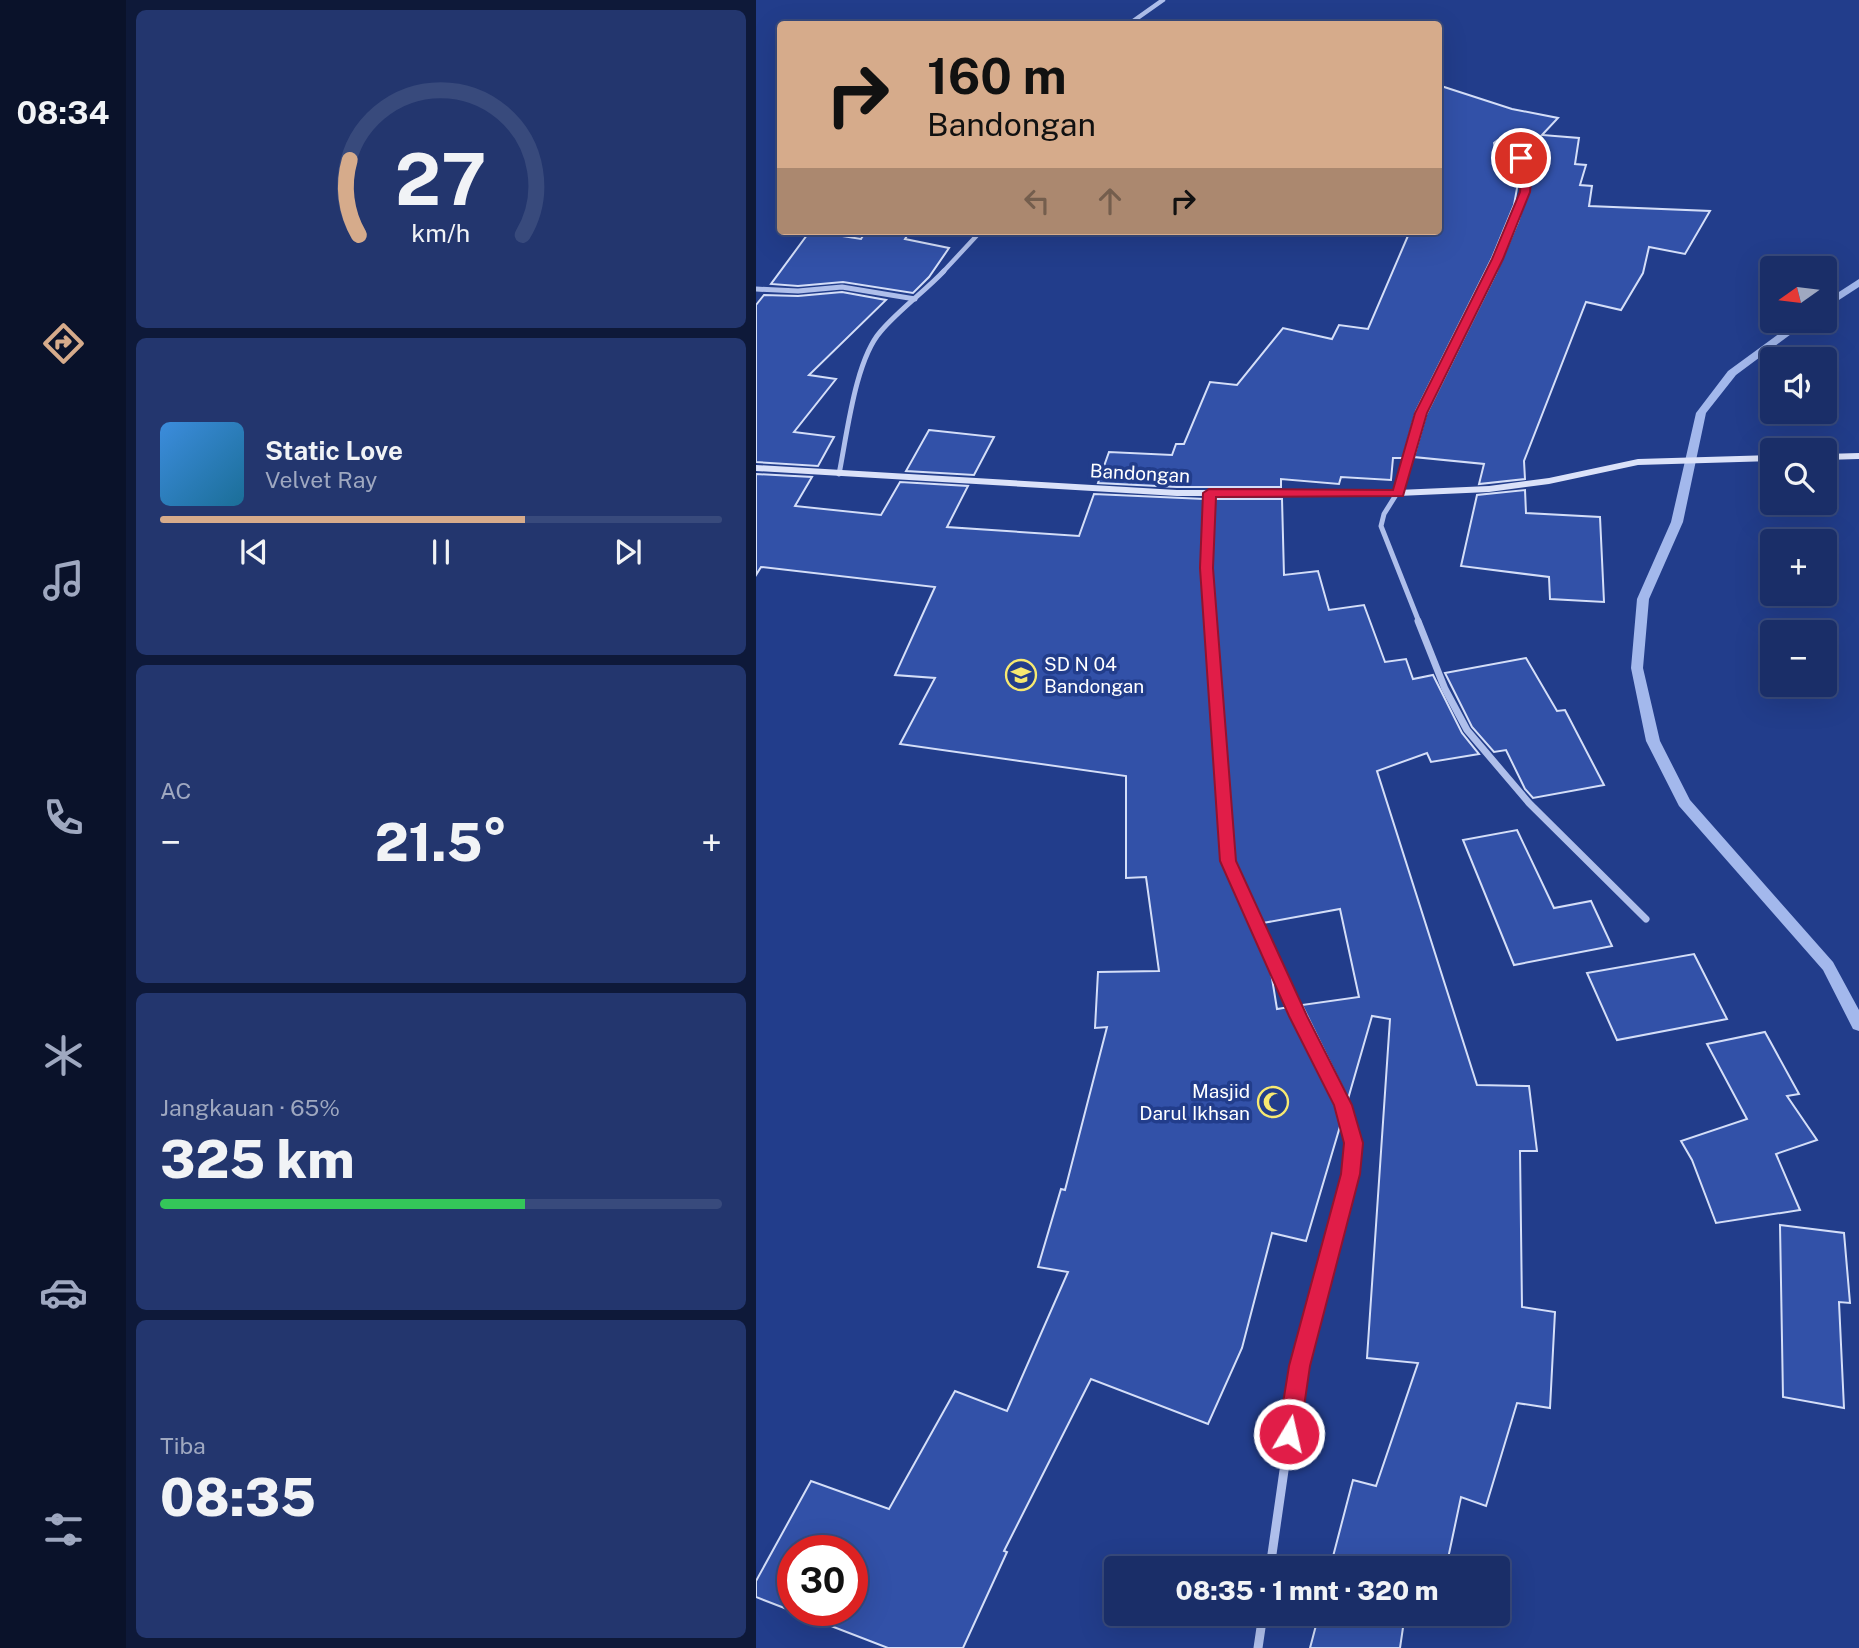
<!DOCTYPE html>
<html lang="id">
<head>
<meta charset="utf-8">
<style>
  :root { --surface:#1a2e68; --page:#23366e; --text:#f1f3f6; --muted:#9fa8c0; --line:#384a7c; --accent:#d6ab8b }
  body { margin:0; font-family:"Public Sans",sans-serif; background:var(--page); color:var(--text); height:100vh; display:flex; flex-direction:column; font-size:26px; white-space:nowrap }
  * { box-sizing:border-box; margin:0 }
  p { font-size:23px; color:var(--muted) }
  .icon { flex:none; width:38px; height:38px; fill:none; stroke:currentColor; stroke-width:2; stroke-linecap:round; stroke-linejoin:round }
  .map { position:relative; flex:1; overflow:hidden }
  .panel { display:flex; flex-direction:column; gap:10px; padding:10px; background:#0e1939; width:630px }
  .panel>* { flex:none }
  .top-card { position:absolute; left:21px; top:21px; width:665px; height:214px; border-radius:7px; box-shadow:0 7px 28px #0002,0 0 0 2px var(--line); background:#d6ab8b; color:#111; overflow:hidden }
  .needle { width:46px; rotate:256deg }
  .fabs { position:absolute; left:1004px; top:256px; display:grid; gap:14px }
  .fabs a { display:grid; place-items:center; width:77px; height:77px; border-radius:7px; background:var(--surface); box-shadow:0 7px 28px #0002,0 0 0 2px var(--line); font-size:35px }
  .speed { position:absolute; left:21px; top:1535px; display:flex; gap:14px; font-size:35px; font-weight:700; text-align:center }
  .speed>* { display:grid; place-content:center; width:91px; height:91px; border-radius:50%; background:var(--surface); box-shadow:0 7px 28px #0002,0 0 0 2px var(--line); line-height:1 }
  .speed .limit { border:10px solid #d22; background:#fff; color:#111 }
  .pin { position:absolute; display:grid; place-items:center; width:60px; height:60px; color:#fff; margin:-30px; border:4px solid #fff; border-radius:50%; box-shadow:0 2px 7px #0007 }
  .me { position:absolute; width:77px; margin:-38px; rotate:9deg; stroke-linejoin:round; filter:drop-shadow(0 0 5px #0008) }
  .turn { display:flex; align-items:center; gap:24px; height:147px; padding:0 35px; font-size:32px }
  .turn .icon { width:91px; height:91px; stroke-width:2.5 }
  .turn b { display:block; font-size:49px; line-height:60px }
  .lanes { display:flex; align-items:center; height:66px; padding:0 35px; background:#0003; justify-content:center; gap:35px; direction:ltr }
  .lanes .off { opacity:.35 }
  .big { font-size:52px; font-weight:800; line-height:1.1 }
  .panel .card { flex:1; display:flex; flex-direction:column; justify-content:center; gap:10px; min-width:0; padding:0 24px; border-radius:10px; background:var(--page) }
  .panel .dial { align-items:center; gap:0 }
  .dial svg { height:182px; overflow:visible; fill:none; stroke:var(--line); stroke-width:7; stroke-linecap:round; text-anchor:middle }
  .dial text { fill:var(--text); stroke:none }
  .song { display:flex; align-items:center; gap:21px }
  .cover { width:84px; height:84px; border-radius:10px; background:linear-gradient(135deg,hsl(210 70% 55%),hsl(200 70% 35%)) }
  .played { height:7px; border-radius:4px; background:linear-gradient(90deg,var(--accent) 65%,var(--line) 65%) }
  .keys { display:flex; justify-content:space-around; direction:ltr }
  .heat { display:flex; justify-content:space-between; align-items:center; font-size:38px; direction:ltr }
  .charge { height:10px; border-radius:5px; background:linear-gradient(90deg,#34c759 65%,var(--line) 0) }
  .trip { position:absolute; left:348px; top:1556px; width:406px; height:70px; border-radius:7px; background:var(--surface); box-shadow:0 7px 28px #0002,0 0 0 2px var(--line); font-weight:800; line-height:70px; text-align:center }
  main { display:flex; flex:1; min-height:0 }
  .dock { display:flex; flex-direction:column; width:126px; justify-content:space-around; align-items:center; background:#0a122a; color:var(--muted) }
  .dock .icon { width:49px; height:49px }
  .dock .current { color:var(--accent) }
  .dock b { font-size:32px; color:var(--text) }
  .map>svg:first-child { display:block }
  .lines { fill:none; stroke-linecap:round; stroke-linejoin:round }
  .stream { fill:#a3b8ec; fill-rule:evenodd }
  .building { fill:#3251a8; stroke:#d4def8; stroke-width:2; fill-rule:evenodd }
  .street-far3 { stroke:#afbfeb; stroke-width:4.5 }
  .street-far2 { stroke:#afbfeb; stroke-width:5 }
  .street-far1 { stroke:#afbfeb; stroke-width:7 }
  .street { stroke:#afbfeb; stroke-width:9 }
  .secondary { fill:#dbe2f9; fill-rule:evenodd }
  .route { fill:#e11d48; stroke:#92132f; stroke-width:2 }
  .labels { text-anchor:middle; stroke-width:7; stroke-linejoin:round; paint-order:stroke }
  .street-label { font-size:19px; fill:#fff; stroke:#223d8b }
  .poi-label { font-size:19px; fill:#fff; stroke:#223d8b; text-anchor:start }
</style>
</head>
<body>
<main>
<nav class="dock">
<b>08:34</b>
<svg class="icon current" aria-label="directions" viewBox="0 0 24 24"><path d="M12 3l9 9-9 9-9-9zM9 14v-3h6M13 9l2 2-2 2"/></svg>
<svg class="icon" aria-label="music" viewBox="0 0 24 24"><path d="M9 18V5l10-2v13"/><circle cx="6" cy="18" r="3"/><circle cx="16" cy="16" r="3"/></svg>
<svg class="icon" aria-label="phone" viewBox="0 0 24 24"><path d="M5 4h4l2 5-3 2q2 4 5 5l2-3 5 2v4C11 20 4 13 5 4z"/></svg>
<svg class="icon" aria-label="climate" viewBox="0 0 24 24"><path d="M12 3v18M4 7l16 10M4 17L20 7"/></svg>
<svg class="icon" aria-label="car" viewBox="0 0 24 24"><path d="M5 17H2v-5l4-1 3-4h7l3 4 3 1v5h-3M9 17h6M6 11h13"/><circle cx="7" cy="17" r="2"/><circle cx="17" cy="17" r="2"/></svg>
<svg class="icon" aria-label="filters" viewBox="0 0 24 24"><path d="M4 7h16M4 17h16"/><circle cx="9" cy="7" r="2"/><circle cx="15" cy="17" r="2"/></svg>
</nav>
<section class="panel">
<div class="card dial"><svg viewBox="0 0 100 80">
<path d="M14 69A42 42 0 1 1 86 69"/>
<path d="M14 69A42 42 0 0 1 10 36" stroke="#d6ab8b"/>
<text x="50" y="56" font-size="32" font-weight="700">27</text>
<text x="50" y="72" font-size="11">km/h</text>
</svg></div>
<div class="card">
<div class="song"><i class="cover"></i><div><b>Static Love</b><p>Velvet Ray</p></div></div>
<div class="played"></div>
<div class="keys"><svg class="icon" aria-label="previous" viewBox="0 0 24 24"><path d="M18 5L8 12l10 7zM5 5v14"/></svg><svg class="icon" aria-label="pause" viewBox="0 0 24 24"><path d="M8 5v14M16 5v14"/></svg><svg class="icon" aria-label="next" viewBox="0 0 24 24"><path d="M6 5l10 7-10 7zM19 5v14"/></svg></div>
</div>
<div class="card"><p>AC</p>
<div class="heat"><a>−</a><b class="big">21.5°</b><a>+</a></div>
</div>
<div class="card"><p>Jangkauan · 65%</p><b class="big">325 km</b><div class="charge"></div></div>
<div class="card"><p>Tiba</p><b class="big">08:35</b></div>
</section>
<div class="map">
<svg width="1103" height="1648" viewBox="0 0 1103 1648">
  <rect width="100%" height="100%" fill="#223d8b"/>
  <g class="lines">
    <!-- stream -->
    <g class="stream">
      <path d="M1103,279V287L1069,309V301Z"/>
      <path d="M1042,320H1054L980,375L950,413L927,522L893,599L887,668L904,741L934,800L1077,962L1103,1010V1031L1097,1029L1067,970L923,806L890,741L875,668L881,599L915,522L940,413L972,371Z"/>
    </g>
  </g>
  <!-- building -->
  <g class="building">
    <path d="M682,85L756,109L802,118L786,135L823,138L819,164L830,165L824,185L836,186L833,206L954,211L929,254L893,247L887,273L865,310L830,302L768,461L769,479L723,484L728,464L658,457L670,415L740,273L762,222L771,194L774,161L742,140L738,143L739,149L765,166L758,205L736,258L660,411L647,458H637L635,480L585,477L583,484L525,479V487H421L342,483L353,452L416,455L420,444H428L454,382L481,385L527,328L576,339L583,325L612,329L654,231H682Z"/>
    <path d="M54,231L105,239L110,231H154L149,239L193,248L173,277L157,293L87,282L42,286L15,284Z"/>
    <path d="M86,292L130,300L53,375L80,379L38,432L78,437L62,466L0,462V305L8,295L42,296Z"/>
    <path d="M173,430L238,437L218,475L150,471Z"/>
    <path d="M0,474L56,477L39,506L125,515L144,482L212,486L191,527L323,536L338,494L448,499L445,568L466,862L514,966L521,1009L533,1007L580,1108L585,1123L550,1241L516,1233L486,1348L452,1424L335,1379L248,1551L251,1552L207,1648H132L0,1597V1581L55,1481L133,1509L199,1391L251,1411L312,1272L282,1267L305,1189L309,1190L351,1027L339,1028L342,972L403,971L390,877L370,878V776L144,744L179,678L139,675L179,587L5,567L0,575ZM37,1550H96V1610H37Z"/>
    <path d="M769,490L770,513L844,517L848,602L794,599L793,577L705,566L721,495Z"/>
    <path d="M458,499H526L528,575L562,571L573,610L608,605L629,662L650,659L657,679L677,675L706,733L723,754L675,762L671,753L621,771L721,1085L773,1086L781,1151H764L766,1307L799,1312L794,1408L761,1403L730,1506L705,1497L690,1568H574L597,1480L620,1486L662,1363L611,1358L634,1019L616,1016L592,1099L546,1005L603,997L584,909L507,923L478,859L455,568Z"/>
    <path d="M770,658L801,711L809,710L848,785L777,798L769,789L750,750L738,752L716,727L689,673Z"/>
    <path d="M761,830L798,908L835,901L856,946L758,965L707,840Z"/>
    <path d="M938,954L971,1019L861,1040L831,973Z"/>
    <path d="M1009,1032L1043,1094L1031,1096L1061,1140L1020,1154L1044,1210L960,1223L936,1160L925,1141L991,1119L951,1044Z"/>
    <path d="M1024,1225L1088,1233L1094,1303L1083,1302L1088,1408L1027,1397Z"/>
    <path d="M563,1614H649L644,1648H554Z"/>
  </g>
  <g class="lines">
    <!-- street-far3 -->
    <g class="street-far3">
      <path d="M373,24L407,0"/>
      <path d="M186,273L225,231"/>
      <path d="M734,273C751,238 768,203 770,164L742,145"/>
    </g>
    <!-- street-far2 -->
    <g class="street-far2">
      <path d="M0,289L42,291L86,287L159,299"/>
      <path d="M83,474C91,435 99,360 125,331C144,309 168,292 188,271"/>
      <path d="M453,493L450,568L454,622"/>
      <path d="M663,622L625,526L628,514L643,490L665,413L735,271"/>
    </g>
    <!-- street-far1 -->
    <g class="street-far1">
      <path d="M454,621L472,861L570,1072"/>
      <path d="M662,621L689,689L711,730L773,803L890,919"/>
    </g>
    <!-- street -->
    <g class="street">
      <path d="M514,1568L543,1366L594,1174L598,1143L587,1105L569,1070"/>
      <path d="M502,1648L507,1614"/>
    </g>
    <!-- secondary -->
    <g class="secondary">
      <path d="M1103,453V459L1069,460V454Z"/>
      <path d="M1017,455V461L882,465L793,484L733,492L642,496H421L0,471V465L421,490H642L733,486L793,478L882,459Z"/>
    </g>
  </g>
  <!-- route -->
  <path class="route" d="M765,155L768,156L776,170L774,192L747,259L671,413L647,496L460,497L457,568L480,861L551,1016L596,1105L607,1143L604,1174L554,1366L544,1434L541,1441L533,1444L525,1441L522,1434L533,1366L585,1174L588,1143L578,1105L533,1016L464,861L444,568L447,493L453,489L637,490L659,413L736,259L764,192L766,170L760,158Z"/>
  <!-- icons -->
  <defs>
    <g id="school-ring" transform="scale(1.575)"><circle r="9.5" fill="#223d8b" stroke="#f7e971" stroke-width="1.5"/><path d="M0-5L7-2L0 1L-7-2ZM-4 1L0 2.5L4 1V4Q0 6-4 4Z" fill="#f7e971"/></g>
    <g id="mosque-ring" transform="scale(1.575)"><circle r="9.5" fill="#223d8b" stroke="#f7e971" stroke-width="1.5"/><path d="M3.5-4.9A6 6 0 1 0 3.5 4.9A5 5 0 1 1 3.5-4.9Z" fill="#f7e971"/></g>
  </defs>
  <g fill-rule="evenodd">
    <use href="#school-ring" x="265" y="675"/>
    <use href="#mosque-ring" x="517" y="1102"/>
  </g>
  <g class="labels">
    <!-- street labels -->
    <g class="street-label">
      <text transform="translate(384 473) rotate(3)" y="7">Bandongan</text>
    </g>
    <!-- poi labels -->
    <g class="poi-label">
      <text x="288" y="671">SD N 04<tspan x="288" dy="22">Bandongan</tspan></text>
      <text x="494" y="1098" text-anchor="end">Masjid<tspan x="494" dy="22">Darul Ikhsan</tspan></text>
    </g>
  </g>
</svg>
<div class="fabs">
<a><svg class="needle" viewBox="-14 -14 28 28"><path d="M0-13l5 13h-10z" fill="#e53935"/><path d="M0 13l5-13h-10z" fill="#9fa8c0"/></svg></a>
<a><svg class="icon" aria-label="sound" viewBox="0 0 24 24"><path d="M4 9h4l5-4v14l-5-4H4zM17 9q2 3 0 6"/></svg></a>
<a><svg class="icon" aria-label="search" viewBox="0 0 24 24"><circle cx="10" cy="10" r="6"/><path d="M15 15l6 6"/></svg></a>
<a>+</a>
<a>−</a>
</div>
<div class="speed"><div class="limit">30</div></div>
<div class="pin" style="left:765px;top:158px;background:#d93025"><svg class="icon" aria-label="arrive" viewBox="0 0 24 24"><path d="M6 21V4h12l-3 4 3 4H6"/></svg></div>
<svg class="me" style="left:533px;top:1434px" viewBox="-20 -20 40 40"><circle r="17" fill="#e11d48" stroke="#fff" stroke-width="3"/><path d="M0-11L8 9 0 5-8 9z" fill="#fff"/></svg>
<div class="trip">08:35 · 1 mnt · 320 m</div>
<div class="top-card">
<div class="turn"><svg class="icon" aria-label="right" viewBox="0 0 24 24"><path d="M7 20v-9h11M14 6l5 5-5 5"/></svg><div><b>160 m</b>Bandongan</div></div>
<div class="lanes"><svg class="icon off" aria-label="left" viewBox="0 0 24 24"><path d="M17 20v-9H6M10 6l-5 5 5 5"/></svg><svg class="icon off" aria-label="ahead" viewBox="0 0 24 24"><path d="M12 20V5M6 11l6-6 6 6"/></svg><svg class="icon" aria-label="right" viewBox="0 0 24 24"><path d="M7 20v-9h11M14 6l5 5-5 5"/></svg></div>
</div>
</div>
</main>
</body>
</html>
